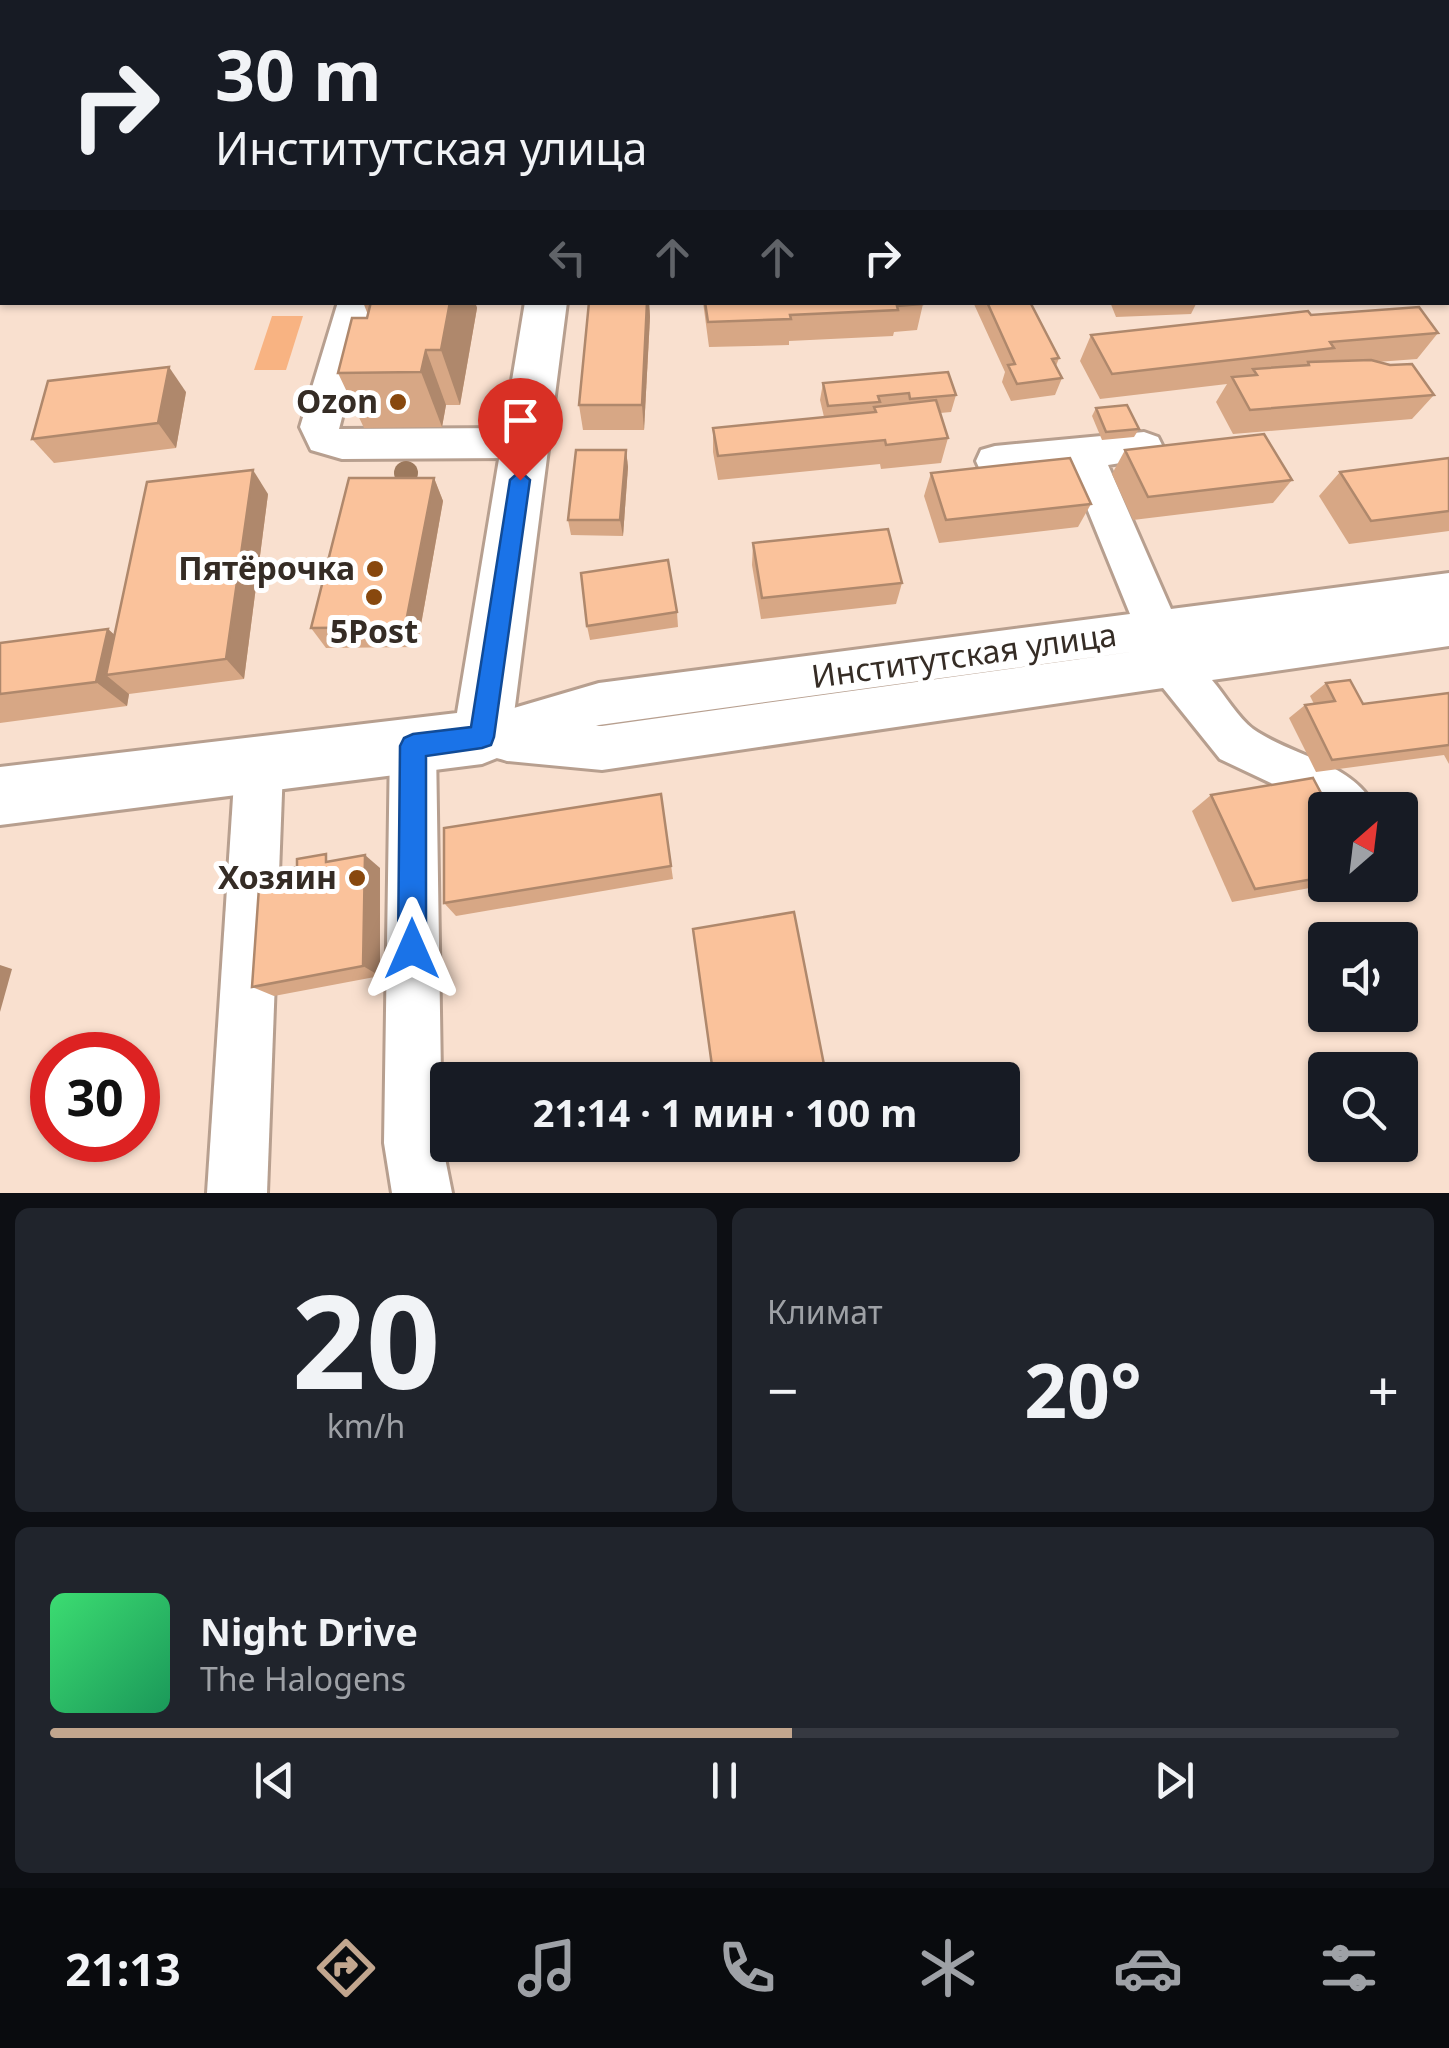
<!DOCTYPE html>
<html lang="ru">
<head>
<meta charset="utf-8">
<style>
  :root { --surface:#171b24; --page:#20242c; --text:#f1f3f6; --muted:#9ea1a6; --line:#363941; --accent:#c2a68e }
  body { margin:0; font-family:"Noto Sans",sans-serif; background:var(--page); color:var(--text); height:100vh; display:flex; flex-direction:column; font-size:38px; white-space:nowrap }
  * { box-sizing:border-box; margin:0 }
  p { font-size:32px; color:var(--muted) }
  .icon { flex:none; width:55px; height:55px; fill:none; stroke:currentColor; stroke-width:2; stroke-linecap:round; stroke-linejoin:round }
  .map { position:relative; height:1193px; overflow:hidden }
  .sheet { display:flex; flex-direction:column; gap:15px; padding:15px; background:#0d0f14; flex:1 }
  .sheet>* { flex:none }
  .guide { position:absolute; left:0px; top:0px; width:1450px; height:305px; box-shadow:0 2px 8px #0004; background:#171b24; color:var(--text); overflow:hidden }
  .needle { width:65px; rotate:28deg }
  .fabs { position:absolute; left:1308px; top:792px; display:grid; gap:20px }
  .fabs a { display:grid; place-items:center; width:110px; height:110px; border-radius:10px; background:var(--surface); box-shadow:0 2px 8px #0004; font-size:50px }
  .speed { position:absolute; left:30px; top:1032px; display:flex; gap:20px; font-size:50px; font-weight:700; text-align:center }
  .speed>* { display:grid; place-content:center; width:130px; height:130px; border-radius:50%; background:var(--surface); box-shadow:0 2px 8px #0004; line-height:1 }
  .speed .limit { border:15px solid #d22; background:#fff; color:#111 }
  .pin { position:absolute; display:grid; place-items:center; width:85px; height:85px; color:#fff; margin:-102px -42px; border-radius:50% 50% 50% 0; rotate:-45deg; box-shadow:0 0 10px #0007 }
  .pin .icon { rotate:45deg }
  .me { position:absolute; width:110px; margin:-55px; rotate:0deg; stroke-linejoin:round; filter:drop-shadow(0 0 8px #0008) }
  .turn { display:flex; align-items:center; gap:35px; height:210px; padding:0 50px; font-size:45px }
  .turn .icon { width:130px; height:130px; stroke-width:2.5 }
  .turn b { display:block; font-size:70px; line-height:85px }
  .lanes { display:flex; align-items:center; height:95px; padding:0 50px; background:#0003; justify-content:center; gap:50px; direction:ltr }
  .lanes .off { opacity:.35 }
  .big { font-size:75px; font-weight:700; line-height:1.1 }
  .sheet .card { flex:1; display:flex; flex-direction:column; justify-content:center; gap:15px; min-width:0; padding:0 35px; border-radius:15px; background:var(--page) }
  .sheet .dial { align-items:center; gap:0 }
  .dial b { font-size:130px; line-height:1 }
  .song { display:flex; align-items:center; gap:30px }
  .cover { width:120px; height:120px; border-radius:15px; background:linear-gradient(135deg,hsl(140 70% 55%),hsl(150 70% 35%)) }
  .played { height:10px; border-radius:5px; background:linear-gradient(90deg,var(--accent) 55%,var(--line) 55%) }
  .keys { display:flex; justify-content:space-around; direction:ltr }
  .heat { display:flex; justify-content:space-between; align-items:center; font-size:55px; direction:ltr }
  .sheet .tiles { flex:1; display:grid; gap:15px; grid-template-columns:1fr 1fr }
  .card:last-child { grid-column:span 2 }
  .trip { position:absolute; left:430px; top:1062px; width:590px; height:100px; border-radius:10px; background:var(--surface); box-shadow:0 2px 8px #0004; font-weight:700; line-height:100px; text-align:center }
  .menu { display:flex; height:160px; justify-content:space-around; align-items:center; background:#090b0e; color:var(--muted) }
  .menu .icon { width:70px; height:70px }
  .menu .current { color:var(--accent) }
  .menu b { font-size:45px; color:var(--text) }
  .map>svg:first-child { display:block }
  .green { fill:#f8b382 }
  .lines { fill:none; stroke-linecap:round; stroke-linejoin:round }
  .minor-casing { stroke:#b79f8f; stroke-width:6 }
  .major-casing { stroke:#b79f8f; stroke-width:6 }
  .minor { fill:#fff; fill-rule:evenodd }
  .major { fill:#fff; fill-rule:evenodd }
  .tree { fill:#9c795d }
  .wall { fill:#d7a785 }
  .shaded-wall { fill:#af886c }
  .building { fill:#fac29b; stroke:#af886c; stroke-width:2.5 }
  .route { fill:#1a73e8; stroke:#114b97; stroke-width:2.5 }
  .poi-dot { fill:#88480e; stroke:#fff; stroke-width:4 }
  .labels { text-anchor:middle; stroke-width:10; stroke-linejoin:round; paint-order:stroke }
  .poi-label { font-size:32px; font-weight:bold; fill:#352c25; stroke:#fff; text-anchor:end }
  .street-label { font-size:32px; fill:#352c25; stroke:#fff }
</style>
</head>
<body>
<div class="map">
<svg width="1449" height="1193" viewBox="0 0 1449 1193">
  <rect width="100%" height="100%" fill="#f9e0cf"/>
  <!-- green -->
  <path class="green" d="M272,316H303L286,370H254Z"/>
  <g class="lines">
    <!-- minor casing -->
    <g class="minor-casing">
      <g id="minor">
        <rect x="1201" y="0" width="26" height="2"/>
        <rect x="1270" y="0" width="26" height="2"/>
        <rect x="0" y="28" width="2" height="16"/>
        <rect x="1448" y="211" width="1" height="20"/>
        <path d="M338,302H372L339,429L525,428L538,433L544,443L538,453L525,458L342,459L311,450L300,427Z"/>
        <path d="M1144,432L1158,437L1163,447L1158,457L1108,465L1171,609L1449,573V646L1212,680C1225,695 1238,718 1253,729C1291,756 1356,763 1376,810H1325V820L1275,785L1220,759L1163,688L602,770L507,761C492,755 481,758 466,752L459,737L466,722L599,683L1130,614L1071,469L995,476L981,472L976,461L981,450L995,446ZM1145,650L602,726H596L599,725Z"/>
        <path d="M413,724L430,731L436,746L442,1143L452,1193H392L384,1143L390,746L396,731Z"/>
        <path d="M259,745L276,751L283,767L267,1193H207L235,767L242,751Z"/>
      </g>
    </g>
    <!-- major casing -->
    <g class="major-casing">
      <g id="major">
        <rect x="571" y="0" width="32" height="2"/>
        <path d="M525,302H567L511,737L502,756L482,764L0,825V767L457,713Z"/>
      </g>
    </g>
    <!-- minor -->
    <use href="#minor" class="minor"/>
    <!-- major -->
    <use href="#major" class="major"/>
  </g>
  <!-- trees -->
  <circle class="tree" cx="406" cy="473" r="12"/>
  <!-- wall -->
  <g class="wall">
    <path d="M494,0H535L534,2H495Z"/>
    <path d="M875,0H1095L1094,2H887Z"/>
    <path d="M1153,0H1204L1203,2H1152Z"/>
    <path d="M1449,53V176H1448V54Z"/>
    <path d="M363,302H475L477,308L460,405H446L442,427L364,428L338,373L368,315Z"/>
    <path d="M589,302H649L650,317L644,430H583L579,405Z"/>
    <path d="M703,302H922L923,304L917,330L894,332L893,336L789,341V345L709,347Z"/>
    <path d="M973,302H1030L1059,358L1056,366L1062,378L1055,395L1011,401L1002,382L1005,372Z"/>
    <path d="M1110,302H1197L1191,314L1116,317Z"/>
    <path d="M1438,333L1417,359L1377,362L1434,395L1412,419L1233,434L1216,402L1227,384L1100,399L1080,361L1091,335Z"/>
    <path d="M823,383L956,395L951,412L940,413L948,438L941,463L881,469L880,464L718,480L713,452V428L824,417L820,400Z"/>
    <path d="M186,392L176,448L54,463L32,439Z"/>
    <path d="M1096,408L1139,429L1134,437L1102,440L1092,416Z"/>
    <path d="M626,450L628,467L623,536L571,535L568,520Z"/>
    <path d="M1125,450L1292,480L1273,503L1133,520L1112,474Z"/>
    <path d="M1449,458V531L1349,544L1319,496L1340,472Z"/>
    <path d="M931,473L1091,504L1078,527L939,543L924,496Z"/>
    <path d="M434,478L443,501L417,647L326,648L311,628Z"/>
    <path d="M268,494L244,679L129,694L127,706L0,723V643L108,629L114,635Z"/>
    <path d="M753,543L902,583L896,604L761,619L752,565Z"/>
    <path d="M677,612L678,627L590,640L587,626Z"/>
    <path d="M1326,683L1363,704L1449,693V764L1444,755L1316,772L1289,718L1305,705L1314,704L1310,696Z"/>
    <path d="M661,794L673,879L456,916L444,903Z"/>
    <path d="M1211,795L1325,810L1326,885L1232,902L1192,811Z"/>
    <path d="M333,860L380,868V976L274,996L252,987Z"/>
  </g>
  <!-- shaded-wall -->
  <g class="shaded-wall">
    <rect x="110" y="0" width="13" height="2"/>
    <path d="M450,302H475L477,308L460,405L441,350Z"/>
    <path d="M647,302H649L650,317L644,430L642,405Z"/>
    <path d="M426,350L446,405L442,427L421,372Z"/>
    <path d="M169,367L186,392L176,448L158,423Z"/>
    <path d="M626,450L628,467L623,536L620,520Z"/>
    <path d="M253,470L268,494L244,679L226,659Z"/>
    <path d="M434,478L443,501L417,647L405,627Z"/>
    <path d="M108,629L137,655L106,675L129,694L127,706L96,682Z"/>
    <path d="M365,855L380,868V976L363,966Z"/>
    <path d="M0,965L12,969L0,1012Z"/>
  </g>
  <!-- building -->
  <g class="building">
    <path d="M8,0H110L90,2H7Z"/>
    <path d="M670,0H807L808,2H670Z"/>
    <path d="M1167,0H1204L1203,2H1179Z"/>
    <path d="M1314,0H1364L1363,2H1313Z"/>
    <path d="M1449,53V113L1448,111V54Z"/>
    <path d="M371,302H450L441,350H426L421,372L338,373L352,318H367Z"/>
    <path d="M589,302H647L642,405H579Z"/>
    <path d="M705,302H922L923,304L897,306L898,310L790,315L791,319L708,322Z"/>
    <path d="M987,302H1030L1059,358L1052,359L1062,378L1017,384L1008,365L1015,364Z"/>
    <path d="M1419,307L1438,333L1330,342L1334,348L1112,374L1091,335L1308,311L1311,315Z"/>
    <path d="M1371,360L1390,365L1412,364L1434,395L1250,410L1232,377L1257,375L1253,369L1309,365L1308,362Z"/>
    <path d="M169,367L158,423L32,439L48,381Z"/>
    <path d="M948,372L956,395L910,399L909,393L878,396L880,402L828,406L823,383Z"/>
    <path d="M936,400L948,438L886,445L885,440L718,456L713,428L876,412L874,407Z"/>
    <path d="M1127,405L1139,429L1106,432L1096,408Z"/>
    <path d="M1264,434L1292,480L1148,497L1125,450Z"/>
    <path d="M576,450H626L620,520H568Z"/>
    <path d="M1070,458L1091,504L946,520L931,473Z"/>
    <path d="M1449,458V511L1371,521L1340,472Z"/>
    <path d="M253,470L226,659L106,675L147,482Z"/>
    <path d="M349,478H434L405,627L311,628Z"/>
    <path d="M888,529L902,583L762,598L753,543Z"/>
    <path d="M668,560L677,612L587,626L581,573Z"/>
    <path d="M108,629L96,682L0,694V643Z"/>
    <path d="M1350,680L1363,704L1449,693V745L1332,760L1305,705L1335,701L1326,683Z"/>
    <path d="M1313,778L1330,810H1325V877L1255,889L1211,795Z"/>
    <path d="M661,794L671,866L444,903V828Z"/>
    <path d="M326,854V862L365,855L363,966L252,987L260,873L297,867V859Z"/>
    <path d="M794,912L827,1080H714L693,929Z"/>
  </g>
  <!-- route -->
  <path class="route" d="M520,471L530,480L494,737L491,745L482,748L426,756V949L422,959L412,963L402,959L398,949L400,746L404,738L413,734L471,727L510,480Z"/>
  <!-- markers -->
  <g class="poi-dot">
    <circle cx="398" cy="402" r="10"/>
    <circle cx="375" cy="569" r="10"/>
    <circle cx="374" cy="597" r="10"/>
    <circle cx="357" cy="878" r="10"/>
  </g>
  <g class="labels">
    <!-- poi labels -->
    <g class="poi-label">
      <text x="378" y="413">Ozon</text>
      <text x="355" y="580">Пятёрочка</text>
      <text x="374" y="643" text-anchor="middle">5Post</text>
      <text x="337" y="889">Хозяин</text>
    </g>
    <!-- street labels -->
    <g class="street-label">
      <text transform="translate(964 656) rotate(-8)" y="11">Институтская улица</text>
    </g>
  </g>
</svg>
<div class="fabs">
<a><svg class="needle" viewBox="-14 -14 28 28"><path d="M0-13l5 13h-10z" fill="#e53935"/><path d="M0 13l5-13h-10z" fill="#9ea1a6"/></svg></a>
<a><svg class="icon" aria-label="sound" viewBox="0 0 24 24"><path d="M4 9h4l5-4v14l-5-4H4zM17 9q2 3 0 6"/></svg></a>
<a><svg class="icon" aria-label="search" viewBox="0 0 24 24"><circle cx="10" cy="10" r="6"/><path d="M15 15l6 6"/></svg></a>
</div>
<div class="speed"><div class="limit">30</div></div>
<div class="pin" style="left:520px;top:480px;background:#d93025"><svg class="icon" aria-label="arrive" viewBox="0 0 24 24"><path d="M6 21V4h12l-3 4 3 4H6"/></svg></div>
<svg class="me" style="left:412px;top:949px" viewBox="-20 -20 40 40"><path d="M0-17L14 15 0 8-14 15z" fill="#1a73e8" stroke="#fff" stroke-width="4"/></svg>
<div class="trip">21:14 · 1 мин · 100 m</div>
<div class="guide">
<div class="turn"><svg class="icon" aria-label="right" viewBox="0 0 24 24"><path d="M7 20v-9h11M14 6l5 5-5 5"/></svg><div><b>30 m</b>Институтская улица</div></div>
<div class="lanes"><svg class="icon off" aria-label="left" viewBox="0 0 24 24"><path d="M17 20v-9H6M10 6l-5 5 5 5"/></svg><svg class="icon off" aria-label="ahead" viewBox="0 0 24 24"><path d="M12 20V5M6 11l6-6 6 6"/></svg><svg class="icon off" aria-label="ahead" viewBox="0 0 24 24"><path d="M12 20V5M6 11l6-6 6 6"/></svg><svg class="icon" aria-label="right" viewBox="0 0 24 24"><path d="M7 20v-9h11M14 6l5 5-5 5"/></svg></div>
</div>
</div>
<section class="sheet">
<div class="tiles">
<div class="card dial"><b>20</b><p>km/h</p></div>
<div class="card"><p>Климат</p>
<div class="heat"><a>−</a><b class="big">20°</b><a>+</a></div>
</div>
<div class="card">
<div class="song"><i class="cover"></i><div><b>Night Drive</b><p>The Halogens</p></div></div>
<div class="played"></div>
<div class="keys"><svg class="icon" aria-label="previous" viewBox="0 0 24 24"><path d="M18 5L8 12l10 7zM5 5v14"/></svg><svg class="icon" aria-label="pause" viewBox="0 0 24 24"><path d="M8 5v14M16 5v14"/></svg><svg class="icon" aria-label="next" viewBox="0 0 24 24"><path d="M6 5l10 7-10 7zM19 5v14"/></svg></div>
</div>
</div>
</section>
<nav class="menu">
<b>21:13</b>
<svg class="icon current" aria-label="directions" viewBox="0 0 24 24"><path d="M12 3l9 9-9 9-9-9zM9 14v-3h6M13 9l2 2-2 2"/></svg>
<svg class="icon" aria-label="music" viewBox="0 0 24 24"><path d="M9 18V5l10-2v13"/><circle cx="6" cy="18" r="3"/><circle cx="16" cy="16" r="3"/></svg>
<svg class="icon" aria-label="phone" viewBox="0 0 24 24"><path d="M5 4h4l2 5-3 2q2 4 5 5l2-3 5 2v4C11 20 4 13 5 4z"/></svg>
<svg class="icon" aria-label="climate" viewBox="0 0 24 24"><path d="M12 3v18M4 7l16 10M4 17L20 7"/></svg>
<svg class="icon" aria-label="car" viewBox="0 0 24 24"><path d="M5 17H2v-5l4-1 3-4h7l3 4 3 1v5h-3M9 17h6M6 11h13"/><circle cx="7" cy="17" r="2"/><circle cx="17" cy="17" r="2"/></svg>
<svg class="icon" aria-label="filters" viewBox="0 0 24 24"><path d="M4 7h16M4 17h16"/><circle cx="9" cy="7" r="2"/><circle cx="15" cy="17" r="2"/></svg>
</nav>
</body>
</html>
